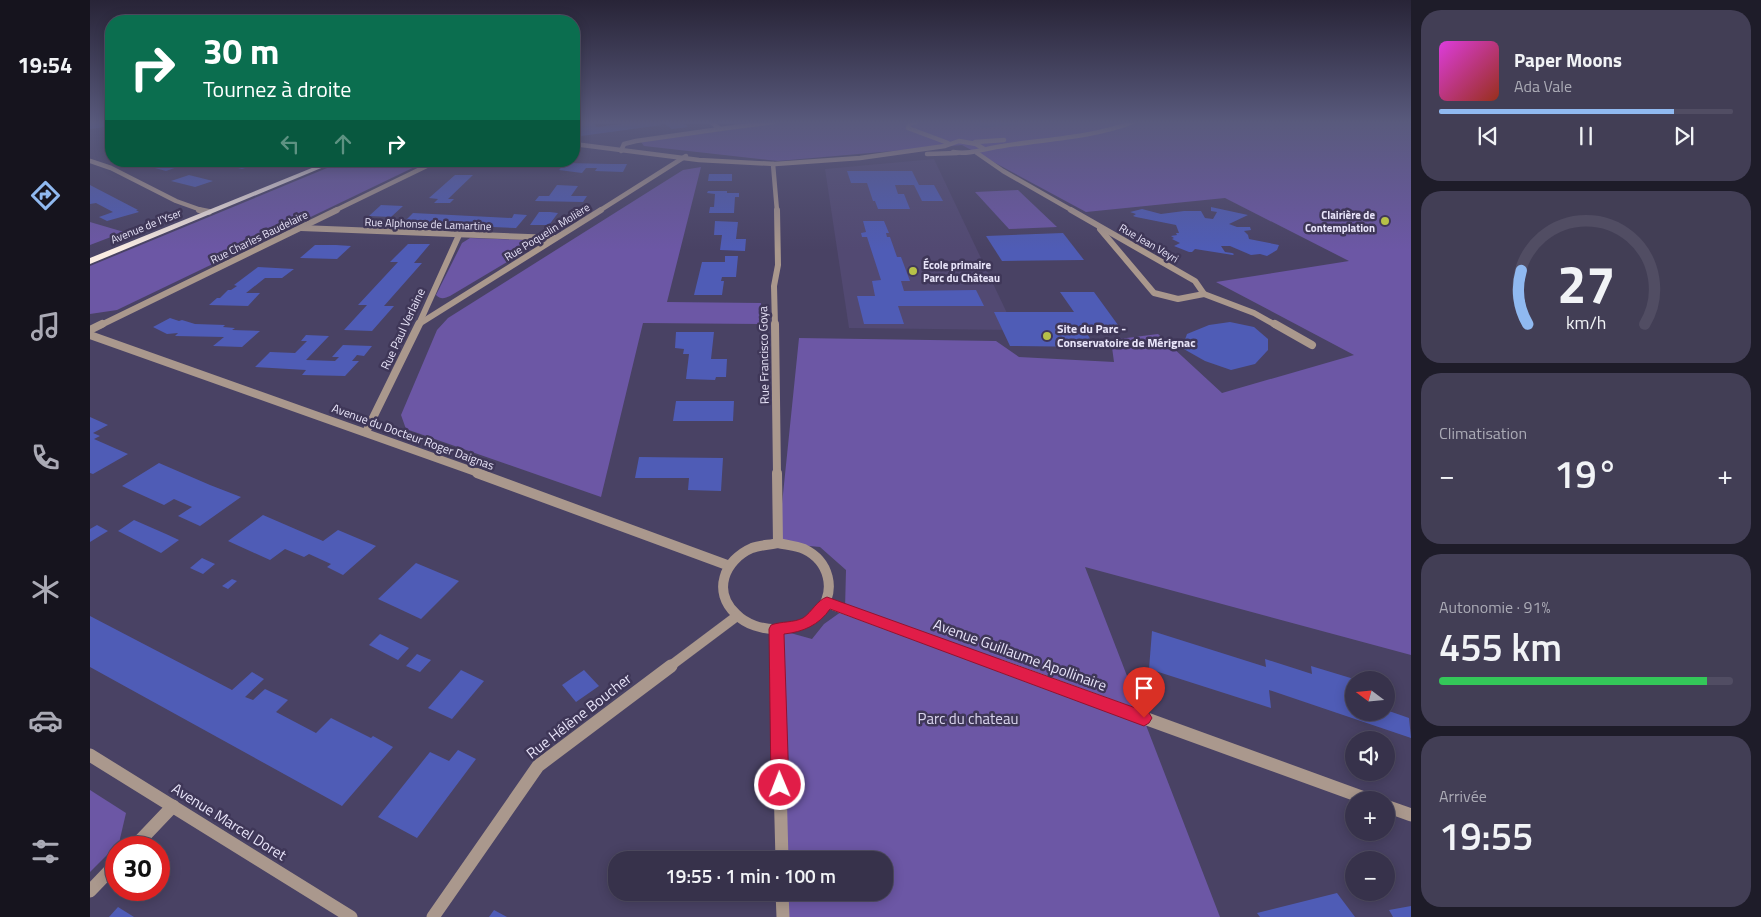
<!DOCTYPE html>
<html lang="fr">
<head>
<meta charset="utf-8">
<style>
  :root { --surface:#37324b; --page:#423e55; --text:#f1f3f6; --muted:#aaaab5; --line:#514d63; --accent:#90b9f0 }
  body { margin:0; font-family:"Titillium Web",sans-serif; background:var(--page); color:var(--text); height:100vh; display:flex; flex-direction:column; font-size:19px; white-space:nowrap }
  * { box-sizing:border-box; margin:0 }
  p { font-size:16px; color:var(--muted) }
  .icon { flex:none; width:28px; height:28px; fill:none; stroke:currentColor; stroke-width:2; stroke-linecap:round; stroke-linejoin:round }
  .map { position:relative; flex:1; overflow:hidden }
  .sheet { display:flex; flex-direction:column; gap:10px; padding:10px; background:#1e1c29; width:350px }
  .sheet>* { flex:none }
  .hud { position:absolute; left:15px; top:15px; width:475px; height:152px; border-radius:20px; box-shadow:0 2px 12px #0003,0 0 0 1px var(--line); background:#0b6e4f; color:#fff; overflow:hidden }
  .needle { width:32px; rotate:286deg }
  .buttons { position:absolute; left:1255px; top:671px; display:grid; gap:10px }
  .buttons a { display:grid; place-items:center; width:50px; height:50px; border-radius:50%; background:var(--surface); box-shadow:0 2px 12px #0003,0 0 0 1px var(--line); font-size:25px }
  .speed { position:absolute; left:15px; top:836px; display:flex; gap:10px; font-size:25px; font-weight:700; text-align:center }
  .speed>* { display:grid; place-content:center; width:65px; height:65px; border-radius:50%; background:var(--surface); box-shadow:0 2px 12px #0003,0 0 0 1px var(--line); line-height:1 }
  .speed .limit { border:8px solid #d22; background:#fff; color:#111 }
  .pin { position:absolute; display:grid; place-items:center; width:42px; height:42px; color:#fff; margin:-51px -21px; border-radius:50% 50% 50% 0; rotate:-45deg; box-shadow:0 0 5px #0007 }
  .pin .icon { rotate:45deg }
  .me { position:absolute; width:55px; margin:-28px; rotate:359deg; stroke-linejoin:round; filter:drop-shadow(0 0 4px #0008) }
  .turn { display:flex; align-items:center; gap:18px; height:105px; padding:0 15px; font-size:22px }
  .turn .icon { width:65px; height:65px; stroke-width:2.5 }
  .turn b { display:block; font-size:35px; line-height:42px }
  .lanes { display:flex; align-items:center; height:48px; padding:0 15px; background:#0003; justify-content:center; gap:25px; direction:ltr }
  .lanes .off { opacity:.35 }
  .big { font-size:38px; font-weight:600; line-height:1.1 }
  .sheet .card { flex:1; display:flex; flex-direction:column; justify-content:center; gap:8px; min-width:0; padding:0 18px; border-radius:20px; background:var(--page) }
  .sheet .dial { align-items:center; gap:0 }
  .dial svg { height:130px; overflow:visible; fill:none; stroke:var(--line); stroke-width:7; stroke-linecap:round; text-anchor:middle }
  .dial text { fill:var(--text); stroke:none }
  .song { display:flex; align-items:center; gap:15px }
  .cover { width:60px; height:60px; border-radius:8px; background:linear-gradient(135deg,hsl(300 70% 55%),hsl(10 70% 35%)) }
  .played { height:5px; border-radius:2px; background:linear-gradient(90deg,var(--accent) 80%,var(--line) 80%) }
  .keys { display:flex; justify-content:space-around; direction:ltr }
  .heat { display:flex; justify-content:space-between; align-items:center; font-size:28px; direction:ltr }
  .charge { height:8px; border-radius:4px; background:linear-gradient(90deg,#34c759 91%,var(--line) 0) }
  .trip { position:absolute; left:518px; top:851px; width:285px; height:50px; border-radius:20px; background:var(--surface); box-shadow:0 2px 12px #0003,0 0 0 1px var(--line); font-weight:600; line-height:50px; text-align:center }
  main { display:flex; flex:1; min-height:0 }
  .dock { display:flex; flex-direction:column; width:90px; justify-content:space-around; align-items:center; background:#16141e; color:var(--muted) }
  .dock .icon { width:35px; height:35px }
  .dock .on { color:var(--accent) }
  .dock b { font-size:22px; color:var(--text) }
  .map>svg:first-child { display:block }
  .built { fill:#524972 }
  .green { fill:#6c57a5 }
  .building { fill:#4f5cb6 }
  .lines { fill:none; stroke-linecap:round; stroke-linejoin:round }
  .minor-far4 { stroke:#aa988d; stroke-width:4.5 }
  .minor-far3 { stroke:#aa988d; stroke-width:6 }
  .minor-far2 { stroke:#aa988d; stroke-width:8 }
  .minor-far1 { stroke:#aa988d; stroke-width:10 }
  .minor { stroke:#aa988d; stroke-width:13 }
  .major { fill:#faece3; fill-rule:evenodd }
  .route { fill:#e11d48; stroke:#92132f }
  .poi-dot { fill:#b7c148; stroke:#3f3758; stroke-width:2 }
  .labels { text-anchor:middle; stroke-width:5; stroke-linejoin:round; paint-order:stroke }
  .far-poi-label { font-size:11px; font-weight:bold; fill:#e8e4f9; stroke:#3f3758; text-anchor:end }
  .far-street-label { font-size:11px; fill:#e8e4f9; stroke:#3f3758 }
  .street-label { font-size:12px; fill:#e8e4f9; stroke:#3f3758 }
  .poi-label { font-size:12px; font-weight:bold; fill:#e8e4f9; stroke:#3f3758; text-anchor:start }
  .near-street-label { font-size:15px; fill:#e8e4f9; stroke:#3f3758 }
  .near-park-label { font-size:15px; fill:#d9d4ed; stroke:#3f3758 }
</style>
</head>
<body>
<main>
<nav class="dock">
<b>19:54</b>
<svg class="icon on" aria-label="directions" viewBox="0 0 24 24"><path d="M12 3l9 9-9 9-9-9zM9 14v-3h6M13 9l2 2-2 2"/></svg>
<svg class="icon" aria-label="music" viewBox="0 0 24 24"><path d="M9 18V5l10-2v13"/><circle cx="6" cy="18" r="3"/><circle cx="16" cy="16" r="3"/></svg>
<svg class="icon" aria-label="phone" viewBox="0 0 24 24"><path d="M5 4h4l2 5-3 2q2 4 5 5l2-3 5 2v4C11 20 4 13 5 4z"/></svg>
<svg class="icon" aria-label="climate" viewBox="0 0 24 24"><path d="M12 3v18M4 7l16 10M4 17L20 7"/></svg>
<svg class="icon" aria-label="car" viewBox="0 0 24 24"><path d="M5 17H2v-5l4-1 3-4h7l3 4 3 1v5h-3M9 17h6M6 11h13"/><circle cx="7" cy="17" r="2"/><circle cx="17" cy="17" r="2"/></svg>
<svg class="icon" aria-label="filters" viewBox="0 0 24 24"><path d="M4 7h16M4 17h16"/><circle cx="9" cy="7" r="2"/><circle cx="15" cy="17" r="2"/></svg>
</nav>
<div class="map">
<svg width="1321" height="917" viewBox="0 0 1321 917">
  <rect width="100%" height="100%" fill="#494264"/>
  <!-- built -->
  <path class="built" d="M844,159L925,330L759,328L735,169Z"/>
  <!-- green -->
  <g class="green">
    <path d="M695,122H1321V655L995,567L1130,917H693L692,893L794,892V860H692L686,629L722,639L734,624L755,609L756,570L730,547L688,543L709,338L906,341L929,357L1024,362L1021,340L1068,334L1132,393L1264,355L1126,282L1259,261L1135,198L996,212L872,145L688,161L554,146L551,142Z"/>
    <path d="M254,161H337L27,310L0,314V266Z"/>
    <path d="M611,167L577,302L671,303L670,324L553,323L511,497L316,429L311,415L347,330L358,318L593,170Z"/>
    <path d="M928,190L967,227L919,229L885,192Z"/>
    <path d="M0,222L34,232L0,245Z"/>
    <path d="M380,238L438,240L436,242L440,244L437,248L439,249L360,296C355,298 351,300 346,295L372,243Z"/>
    <path d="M0,790L36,813L29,843L0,872Z"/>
  </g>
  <!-- building -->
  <g class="building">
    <path d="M0,122H21V126L0,129Z"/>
    <path d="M484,122H502L507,127L549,122H568L572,125L491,136L484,128Z"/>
    <path d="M573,122H591L598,127L582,129Z"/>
    <path d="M890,122H939V123L892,128L884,123Z"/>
    <path d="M67,161H86L82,163L93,165L76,171L54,165Z"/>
    <path d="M149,161H173L174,162L152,169L136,165Z"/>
    <path d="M435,161H464L461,166L432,165Z"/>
    <path d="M475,163L522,164H537L533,172L505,171L507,168H496L492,173L469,170Z"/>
    <path d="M757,171H822L829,185H844L853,201H832L824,185H805L808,194H814L820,209H788L785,201H783L777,183H761Z"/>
    <path d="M619,174H642V181H618Z"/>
    <path d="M99,175L123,181L105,187L81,181Z"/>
    <path d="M365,175H383L358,199H364L360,203H344L348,199L339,198Z"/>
    <path d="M0,185L48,210H46L49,212L17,221L9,217L23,212L6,203L0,204Z"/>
    <path d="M467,185L488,186L481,196H497L493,202L445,201L449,196H459Z"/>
    <path d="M618,191H637V193H649V197H645L644,213H619L620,207H624L625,194L617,193Z"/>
    <path d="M291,205L313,206L301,217L279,216Z"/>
    <path d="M1121,207L1158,215L1139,224L1147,227H1160L1161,230L1154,231L1158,235L1159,239L1189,245L1187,250L1177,256L1170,254L1161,255L1140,246H1131L1135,252L1142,253L1144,254L1143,255L1105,249L1102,252H1099L1084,246L1090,243L1082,239L1084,238L1081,236L1087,235L1086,233H1089L1086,225L1046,217L1043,216L1046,214L1040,212L1052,209L1071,214L1094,211H1111L1115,218L1123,219L1127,212L1121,211Z"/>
    <path d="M449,212H460L468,213L459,225H440Z"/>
    <path d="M323,213L422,218L424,214L437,215L426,228L313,223Z"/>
    <path d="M625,221L648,222L646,239H656L655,251L630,250L632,235H624Z"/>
    <path d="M773,221H794L799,233H796L797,237H800L807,257H811L820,281H811L814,291L886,290L894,306H808L814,324H774L767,296H785L782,281L791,280L777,237H772L771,233L776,232Z"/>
    <path d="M973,233L994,260L912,261L896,236Z"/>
    <path d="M318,244H340L324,263H332L294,306H304L282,331L254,330L277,305H268L308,262H300Z"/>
    <path d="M225,245H246L261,246L247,259L210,258Z"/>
    <path d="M635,256H648L646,277H632L631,281H634L632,295H604L612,262H635Z"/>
    <path d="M168,267L204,269L192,278H175L156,293H170L158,306L119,305L127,298H130L138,290H141L147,286L144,285Z"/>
    <path d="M970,292H1004L1028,325H992L1005,347L920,346L904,312H984Z"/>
    <path d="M80,318L89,321L92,320L105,324L135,325L133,327L145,328L142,330L170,331L152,347L123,346L134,337L85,336L88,333L77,334L63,327Z"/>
    <path d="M1140,322L1164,327L1178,339V350L1165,364L1141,370L1115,361L1092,348L1097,334L1119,325Z"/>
    <path d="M586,332H624L621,359H637L636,377H626L625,380L596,379L599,354H593L594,349L585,348Z"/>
    <path d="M216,335L239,336L216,360L245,361L249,357H242L253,345L282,346L274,356L267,355L262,361H269L255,376L212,375L216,370L165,367L180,352L205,353L217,341H211Z"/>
    <path d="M586,401H644L643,421H583Z"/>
    <path d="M0,417L18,425L3,433L10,436L4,439L38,454L3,474L0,473Z"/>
    <path d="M549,457L633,458L631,491L598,490L599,478H545Z"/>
    <path d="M69,463L120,485L151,497L110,526L88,516L102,507L84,499L74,505L32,486Z"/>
    <path d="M173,515L233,541L248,530L286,546L253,575L237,567L241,564L219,554L214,557L195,549L180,560L138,541Z"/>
    <path d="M44,520L76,534L89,540L71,553L28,531Z"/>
    <path d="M7,525L18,531L0,542V529Z"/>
    <path d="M112,558L125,564L113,574L100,568Z"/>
    <path d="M326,563L369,581L331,619L288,599Z"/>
    <path d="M142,579L147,581L138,589L132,586Z"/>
    <path d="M0,616L142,690L162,672L174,679L155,697L163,700L175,689L198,700L186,712L226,733L241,718L281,738L283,736L303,747L252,806L0,667Z"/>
    <path d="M1062,631L1176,667L1175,659L1222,674L1221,666L1264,679V712H1296V710L1319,718L1321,738L1179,690L1181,708L1059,669Z"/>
    <path d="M290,634L319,648L308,660L279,645Z"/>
    <path d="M327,654L341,660L330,672L316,666Z"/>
    <path d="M371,670L394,681L362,719L338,708Z"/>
    <path d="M494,670L509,686L486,702L472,685Z"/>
    <path d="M368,750L386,759L327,838L288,817L340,752L359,761Z"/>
    <path d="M1247,893L1265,917H1170L1167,913Z"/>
    <path d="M1321,906V917H1303L1299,910Z"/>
    <path d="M28,907L44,917H19Z"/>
    <path d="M404,910L417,917H399Z"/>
  </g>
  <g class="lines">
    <!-- minor-far4 -->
    <g class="minor-far4">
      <path d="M826,122L820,123L818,128L858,143"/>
      <path d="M630,129L683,122"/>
      <path d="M885,142L914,140"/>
      <path d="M484,144L609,160L685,164L770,158L855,146L869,141L886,144L894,149"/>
      <path d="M531,151L534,144L546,141L630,129L621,122"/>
      <path d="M863,152C881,155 896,148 913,146C957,139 1001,138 1043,122"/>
      <path d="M887,153L913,171L983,211"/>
      <path d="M837,154L867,153"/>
      <path d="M0,161L21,168L86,201L114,211"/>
      <path d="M683,164L687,211"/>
      <path d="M244,211L347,161"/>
      <path d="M509,211L596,156"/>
    </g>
    <!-- minor-far3 -->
    <g class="minor-far3">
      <path d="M109,210L119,212"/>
      <path d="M981,210L1105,281L1114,294L1164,313L1187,326"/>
      <path d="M211,228L465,238"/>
      <path d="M1010,229L1064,293L1088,299L1114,294"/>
      <path d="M329,324L511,210"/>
      <path d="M9,326L247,210"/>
      <path d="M328,326L369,235"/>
      <path d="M685,326L684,286L688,265L687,210"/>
    </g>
    <!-- minor-far2 -->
    <g class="minor-far2">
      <path d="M685,324L687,474"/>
      <path d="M1185,324L1222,345"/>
      <path d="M0,330L12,324"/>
      <path d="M0,335L391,474"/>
      <path d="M276,432L329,324"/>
    </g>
    <!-- minor-far1 -->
    <g class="minor-far1">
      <path d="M387,473L637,565"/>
      <path d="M687,473L688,543"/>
      <path d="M688,543C697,545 706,546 714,549C739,561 747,590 729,612C710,634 666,635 646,614C622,592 634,560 662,548C670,545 680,545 688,543Z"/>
      <path d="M737,603L914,667"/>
      <path d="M686,629L687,667"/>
      <path d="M579,667L647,616"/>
    </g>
    <!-- minor -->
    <g class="minor">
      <path d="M687,666L692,860"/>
      <path d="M911,666L1280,800"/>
      <path d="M0,755L261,917"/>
      <path d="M1296,806L1321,815"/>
      <path d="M43,848L83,806"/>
      <path d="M0,891L26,864"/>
      <path d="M692,892L693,917"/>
      <path d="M343,917L448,766L581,666"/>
    </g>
    <!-- major -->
    <path class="major" d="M239,161H248L0,264V258Z"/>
  </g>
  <!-- sky -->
  <linearGradient id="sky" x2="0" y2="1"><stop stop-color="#282437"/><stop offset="0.49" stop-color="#595a7d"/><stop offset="1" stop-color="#595a7d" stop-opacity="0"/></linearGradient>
  <rect width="1321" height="250" fill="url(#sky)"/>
  <!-- route -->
  <path class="route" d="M737,597L1054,711L1059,713L1062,718L1059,723L1054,726L740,609C729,625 713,632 694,634L699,785L696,791L690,794L684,791L681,785L679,629L681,625C692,621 703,623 713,618C722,612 727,600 737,597Z"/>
  <!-- markers -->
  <g class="poi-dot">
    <circle cx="1295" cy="221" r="5"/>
    <circle cx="823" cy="271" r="5"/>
    <circle cx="957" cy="336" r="5"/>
  </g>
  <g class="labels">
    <!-- far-poi labels -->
    <g class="far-poi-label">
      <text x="1285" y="219">Clairière de<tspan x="1285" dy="13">Contemplation</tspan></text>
      <text x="833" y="269" text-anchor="start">École primaire<tspan x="833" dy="13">Parc du Château</tspan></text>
    </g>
    <!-- far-street labels -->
    <g class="far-street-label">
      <text transform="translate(338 224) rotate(2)" y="4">Rue Alphonse de Lamartine</text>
      <text transform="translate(56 226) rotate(-22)" y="4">Avenue de l'Yser</text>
      <text transform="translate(457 232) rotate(-32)" y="4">Rue Poquelin Molière</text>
      <text transform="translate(169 237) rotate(-26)" y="4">Rue Charles Baudelaire</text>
      <text transform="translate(1059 243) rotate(30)" y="4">Rue Jean Veyri</text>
    </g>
    <!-- street labels -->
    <g class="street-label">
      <text transform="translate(313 329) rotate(-65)" y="4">Rue Paul Verlaine</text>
      <text transform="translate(674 355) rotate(-91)" y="4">Rue Francisco Goya</text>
      <text transform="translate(323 437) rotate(20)" y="4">Avenue du Docteur Roger Daignas</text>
    </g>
    <!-- poi labels -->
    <g class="poi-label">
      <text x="967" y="333">Site du Parc -<tspan x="967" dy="14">Conservatoire de Mérignac</tspan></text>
    </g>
    <!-- near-street labels -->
    <g class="near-street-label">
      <text transform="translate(930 655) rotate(20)" y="5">Avenue Guillaume Apollinaire</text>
      <text transform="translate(489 716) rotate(-38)" y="5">Rue Hélène Boucher</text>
      <text transform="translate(139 822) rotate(32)" y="5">Avenue Marcel Doret</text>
    </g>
    <!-- near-park labels -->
    <g class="near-park-label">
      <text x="878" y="724">Parc du chateau</text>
    </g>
  </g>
</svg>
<div class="buttons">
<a><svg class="needle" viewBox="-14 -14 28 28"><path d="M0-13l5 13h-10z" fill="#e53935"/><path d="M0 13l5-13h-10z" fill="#aaaab5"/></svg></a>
<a><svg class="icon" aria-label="sound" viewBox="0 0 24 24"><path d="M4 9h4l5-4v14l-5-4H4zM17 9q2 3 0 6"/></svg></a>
<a>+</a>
<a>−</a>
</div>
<div class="speed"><div class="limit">30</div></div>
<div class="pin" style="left:1054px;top:718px;background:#d93025"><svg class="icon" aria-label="arrive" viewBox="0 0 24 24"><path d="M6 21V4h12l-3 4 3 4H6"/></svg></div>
<svg class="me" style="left:690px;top:785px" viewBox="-20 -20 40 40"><circle r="17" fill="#e11d48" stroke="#fff" stroke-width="3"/><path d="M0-11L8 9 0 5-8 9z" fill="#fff"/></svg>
<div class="trip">19:55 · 1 min · 100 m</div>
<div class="hud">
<div class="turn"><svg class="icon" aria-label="right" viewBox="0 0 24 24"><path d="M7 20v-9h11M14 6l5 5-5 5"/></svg><div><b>30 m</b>Tournez à droite</div></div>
<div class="lanes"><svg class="icon off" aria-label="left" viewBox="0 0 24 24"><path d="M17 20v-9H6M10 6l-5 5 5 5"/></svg><svg class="icon off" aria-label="ahead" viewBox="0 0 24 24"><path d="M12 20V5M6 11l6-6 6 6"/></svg><svg class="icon" aria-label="right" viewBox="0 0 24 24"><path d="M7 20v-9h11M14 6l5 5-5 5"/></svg></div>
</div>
</div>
<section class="sheet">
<div class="card">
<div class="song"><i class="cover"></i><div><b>Paper Moons</b><p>Ada Vale</p></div></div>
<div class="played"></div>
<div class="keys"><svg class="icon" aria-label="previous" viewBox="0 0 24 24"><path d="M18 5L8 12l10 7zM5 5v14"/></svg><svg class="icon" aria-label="pause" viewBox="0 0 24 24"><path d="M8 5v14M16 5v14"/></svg><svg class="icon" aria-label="next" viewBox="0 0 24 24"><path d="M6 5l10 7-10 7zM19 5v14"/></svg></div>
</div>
<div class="card dial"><svg viewBox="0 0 100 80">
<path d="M14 69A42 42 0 1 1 86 69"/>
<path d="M14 69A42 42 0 0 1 10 36" stroke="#90b9f0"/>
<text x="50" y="56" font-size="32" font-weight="700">27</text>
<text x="50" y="72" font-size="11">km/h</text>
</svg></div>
<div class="card"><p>Climatisation</p>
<div class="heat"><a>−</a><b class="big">19°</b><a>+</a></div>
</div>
<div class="card"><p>Autonomie · 91%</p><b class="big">455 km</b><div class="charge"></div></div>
<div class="card"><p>Arrivée</p><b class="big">19:55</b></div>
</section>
</main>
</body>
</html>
